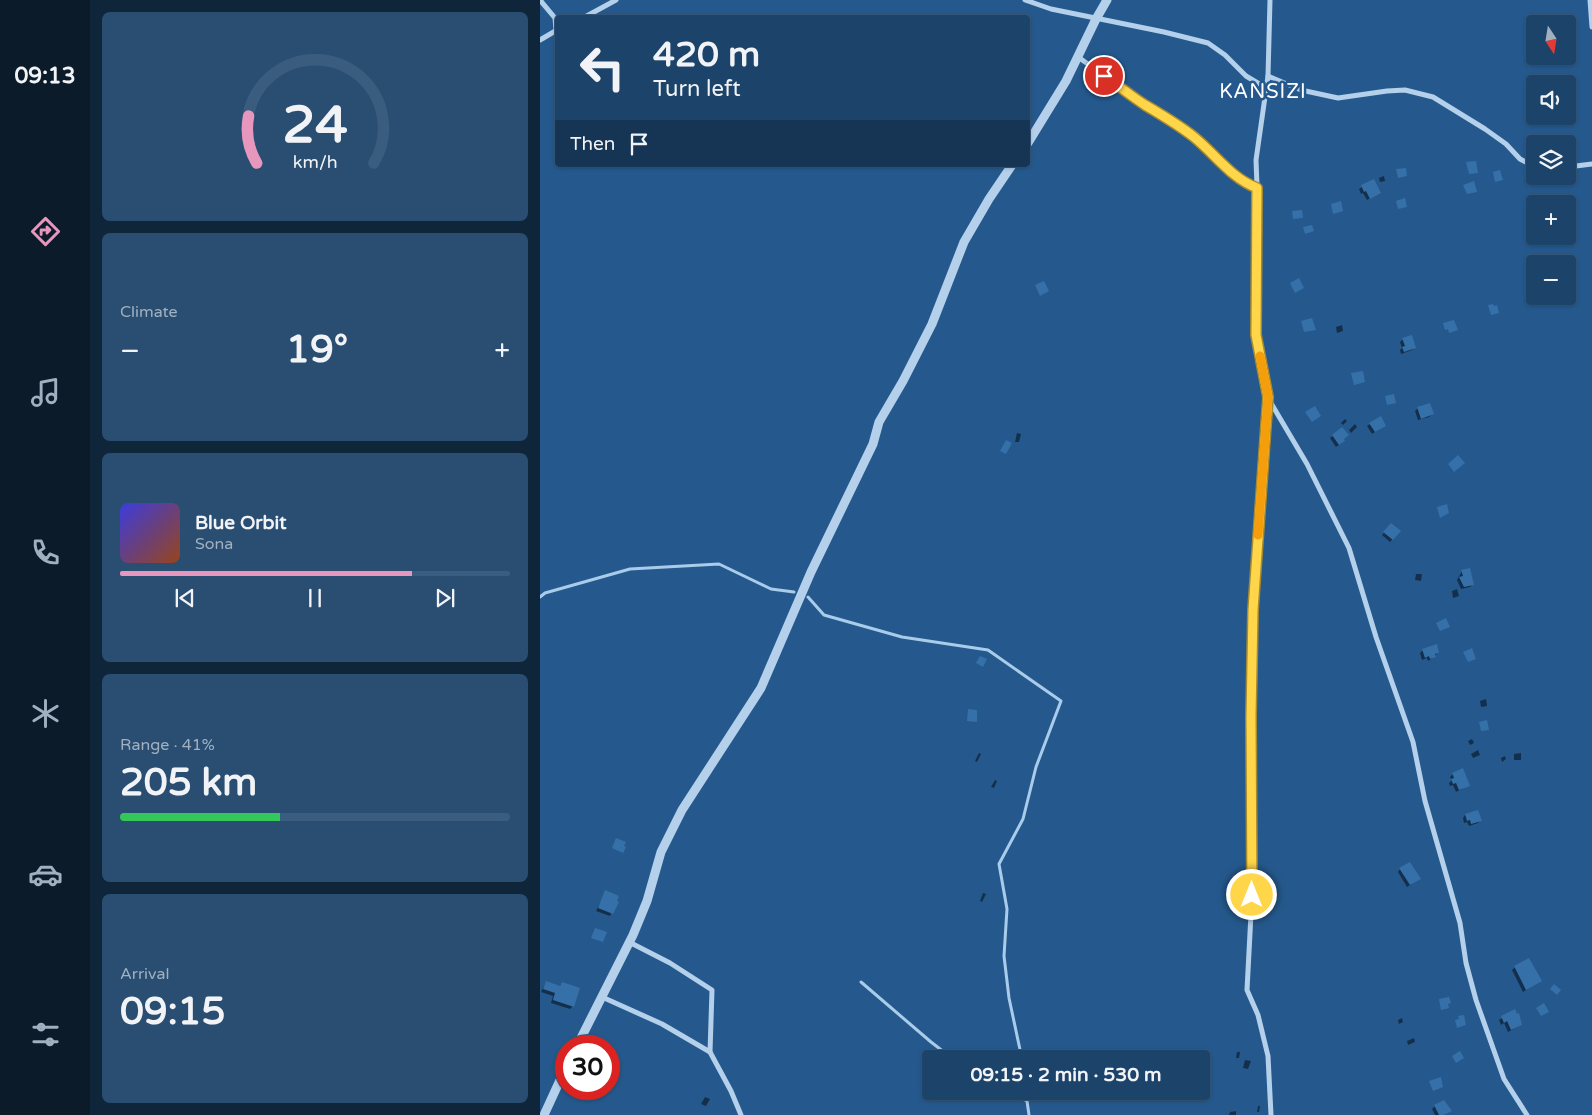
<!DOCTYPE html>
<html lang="en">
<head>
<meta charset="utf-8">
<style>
  :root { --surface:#1c436a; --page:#294e72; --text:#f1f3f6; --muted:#a0b0c1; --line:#3a5c7e; --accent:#e797bd }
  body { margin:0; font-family:"Varela Round",sans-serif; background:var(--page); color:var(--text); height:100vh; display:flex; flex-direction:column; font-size:19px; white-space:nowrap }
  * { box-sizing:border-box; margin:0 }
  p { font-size:16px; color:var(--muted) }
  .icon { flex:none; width:28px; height:28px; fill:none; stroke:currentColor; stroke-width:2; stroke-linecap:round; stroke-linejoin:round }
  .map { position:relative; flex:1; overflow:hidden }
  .side { display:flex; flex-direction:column; gap:12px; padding:12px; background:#0f253a; width:450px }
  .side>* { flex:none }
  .top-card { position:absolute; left:15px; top:15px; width:475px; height:152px; border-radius:5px; box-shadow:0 1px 4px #0004,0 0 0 1px var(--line); background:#1c436a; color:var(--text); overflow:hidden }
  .needle { width:32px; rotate:168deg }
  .buttons { position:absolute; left:986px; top:15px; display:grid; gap:10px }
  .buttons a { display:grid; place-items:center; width:50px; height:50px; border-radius:5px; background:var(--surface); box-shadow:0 1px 4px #0004,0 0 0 1px var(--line); font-size:25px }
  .speed { position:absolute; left:15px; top:1035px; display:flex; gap:10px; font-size:25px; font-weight:700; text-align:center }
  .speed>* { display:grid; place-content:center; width:65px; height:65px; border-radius:50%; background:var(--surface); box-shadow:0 1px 4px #0004,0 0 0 1px var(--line); line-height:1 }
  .speed .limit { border:8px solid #d22; background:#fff; color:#111 }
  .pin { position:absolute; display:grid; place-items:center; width:42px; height:42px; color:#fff; margin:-21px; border:2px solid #fff; border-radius:50%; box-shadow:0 1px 5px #0007 }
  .me { position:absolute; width:55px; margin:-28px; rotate:0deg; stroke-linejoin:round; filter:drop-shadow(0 0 4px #0008) }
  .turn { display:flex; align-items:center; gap:18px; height:105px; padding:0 15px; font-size:22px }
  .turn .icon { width:65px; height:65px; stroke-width:2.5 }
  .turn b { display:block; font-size:35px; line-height:42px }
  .then { display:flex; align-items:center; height:48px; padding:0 15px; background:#0003; gap:10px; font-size:19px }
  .big { font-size:38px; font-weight:700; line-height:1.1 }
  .side .card { flex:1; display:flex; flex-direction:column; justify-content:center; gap:8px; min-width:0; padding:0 18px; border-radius:8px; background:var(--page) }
  .side .dial { align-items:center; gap:0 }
  .dial svg { height:130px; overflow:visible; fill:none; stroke:var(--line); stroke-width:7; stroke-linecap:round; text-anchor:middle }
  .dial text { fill:var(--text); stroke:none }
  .song { display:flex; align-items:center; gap:15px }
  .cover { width:60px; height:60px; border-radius:8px; background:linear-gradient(135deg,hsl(240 70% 55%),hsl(20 70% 35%)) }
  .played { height:5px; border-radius:2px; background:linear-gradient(90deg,var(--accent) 75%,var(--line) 75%) }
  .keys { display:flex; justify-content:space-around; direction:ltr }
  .heat { display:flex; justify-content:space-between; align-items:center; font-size:28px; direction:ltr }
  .charge { height:8px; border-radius:4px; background:linear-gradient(90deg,#34c759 41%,var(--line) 0) }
  .trip { position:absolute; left:382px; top:1050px; width:288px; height:50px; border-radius:5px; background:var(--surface); box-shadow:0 1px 4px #0004,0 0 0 1px var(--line); font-weight:700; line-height:50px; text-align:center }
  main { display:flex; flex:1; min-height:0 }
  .tabs { display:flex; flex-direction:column; width:90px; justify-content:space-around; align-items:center; background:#0b1b2a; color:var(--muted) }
  .tabs .icon { width:35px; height:35px }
  .tabs .selected { color:var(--accent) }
  .tabs b { font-size:22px; color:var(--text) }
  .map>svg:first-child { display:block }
  .shadow { fill:#0007 }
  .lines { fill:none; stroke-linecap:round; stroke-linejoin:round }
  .stream { stroke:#a9cceb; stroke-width:3 }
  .building { fill:#3670a9 }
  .minor { stroke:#b4d0eb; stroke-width:5 }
  .tertiary { stroke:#b4d0eb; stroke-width:9 }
  .route-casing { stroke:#a68a30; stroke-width:12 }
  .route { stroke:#ffd54a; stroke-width:9 }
  .slow { stroke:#f59e0b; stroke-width:9 }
  .labels { text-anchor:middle; stroke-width:5; stroke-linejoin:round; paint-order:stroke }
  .quarter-label { font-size:20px; letter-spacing:1px; fill:#fff; stroke:#25598d }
</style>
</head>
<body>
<main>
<nav class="tabs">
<b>09:13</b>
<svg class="icon selected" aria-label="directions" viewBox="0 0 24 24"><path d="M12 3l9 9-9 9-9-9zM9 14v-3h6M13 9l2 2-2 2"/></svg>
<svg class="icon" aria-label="music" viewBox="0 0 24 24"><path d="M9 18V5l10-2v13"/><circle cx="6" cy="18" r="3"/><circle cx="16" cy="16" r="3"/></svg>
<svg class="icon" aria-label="phone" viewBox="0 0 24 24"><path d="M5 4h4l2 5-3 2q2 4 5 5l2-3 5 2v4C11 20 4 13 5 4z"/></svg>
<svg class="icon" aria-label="climate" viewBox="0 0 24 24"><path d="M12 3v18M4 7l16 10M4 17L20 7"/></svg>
<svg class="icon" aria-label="car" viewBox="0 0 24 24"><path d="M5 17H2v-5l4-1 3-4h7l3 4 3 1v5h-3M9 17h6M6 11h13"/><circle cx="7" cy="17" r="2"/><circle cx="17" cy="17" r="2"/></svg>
<svg class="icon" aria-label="filters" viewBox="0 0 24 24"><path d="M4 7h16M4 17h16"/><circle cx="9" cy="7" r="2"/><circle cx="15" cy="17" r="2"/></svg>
</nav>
<section class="side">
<div class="card dial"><svg viewBox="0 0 100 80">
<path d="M14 69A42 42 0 1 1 86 69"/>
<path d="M14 69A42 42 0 0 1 9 40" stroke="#e797bd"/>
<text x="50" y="56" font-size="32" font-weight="700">24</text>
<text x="50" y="72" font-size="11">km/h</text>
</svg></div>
<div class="card"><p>Climate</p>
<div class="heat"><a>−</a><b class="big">19°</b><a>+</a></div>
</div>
<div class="card">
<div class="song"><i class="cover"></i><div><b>Blue Orbit</b><p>Sona</p></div></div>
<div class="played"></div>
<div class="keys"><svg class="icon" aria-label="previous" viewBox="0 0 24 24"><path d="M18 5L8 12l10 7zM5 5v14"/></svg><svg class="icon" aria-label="pause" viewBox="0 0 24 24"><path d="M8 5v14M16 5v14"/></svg><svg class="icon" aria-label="next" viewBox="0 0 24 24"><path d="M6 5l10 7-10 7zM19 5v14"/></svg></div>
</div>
<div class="card"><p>Range · 41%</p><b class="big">205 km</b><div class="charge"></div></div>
<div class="card"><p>Arrival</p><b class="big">09:15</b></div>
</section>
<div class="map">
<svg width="1052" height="1115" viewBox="0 0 1052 1115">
  <rect width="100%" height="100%" fill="#25598d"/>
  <!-- shadow -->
  <g class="shadow">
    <path d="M844,176L845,181L840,182L839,178Z"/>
    <path d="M834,180L839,193L827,200L823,193L821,194L819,189Z"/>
    <path d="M802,325L803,331L797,333L796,327Z"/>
    <path d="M863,339L875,347L872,350L861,354L860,350L862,348L860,342Z"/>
    <path d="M878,408L892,414L889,417L878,420L875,411Z"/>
    <path d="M805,419L807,421L803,425L801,423Z"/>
    <path d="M815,424L817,427L811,433L809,430Z"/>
    <path d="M830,424L845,425L832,434L827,426Z"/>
    <path d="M802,429L804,441L796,447L790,438Z"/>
    <path d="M477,433L481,434L479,442H475Z"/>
    <path d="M851,524L859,531L850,542L842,535Z"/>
    <path d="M922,571L933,584L930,587L921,589L917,580Z"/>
    <path d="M876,574H882L881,581L875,580Z"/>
    <path d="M917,589L919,596L913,598L912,591Z"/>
    <path d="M883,650L898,653L891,659L888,661L887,658L882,660L880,653Z"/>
    <path d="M946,699L947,706L941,707L940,701Z"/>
    <path d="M932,739L934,743L930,745L928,741Z"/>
    <path d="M938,750L940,755L933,758L931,754Z"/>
    <path d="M439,753L441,754L437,762L435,761Z"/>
    <path d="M981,753V760H974V754Z"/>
    <path d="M965,756L966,759L962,762L961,758Z"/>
    <path d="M913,774L929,785L916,792L913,785L910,786L909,783L912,780L910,777Z"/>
    <path d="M455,780L457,781L454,788L451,787Z"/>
    <path d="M925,815L940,821L938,823L929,826L927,822L924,823L923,818Z"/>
    <path d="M860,869L876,881L867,887L858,872Z"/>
    <path d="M66,892L77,902L70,916L56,911Z"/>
    <path d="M443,893L446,894L442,902L440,901Z"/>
    <path d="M975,967L1000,981L983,992L972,970Z"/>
    <path d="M6,982L19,987L22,983L33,1006L30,1009L11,1003L13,996L1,992Z"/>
    <path d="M974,1011L981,1025L968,1032L964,1023L961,1025L959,1020Z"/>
    <path d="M862,1018L863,1022L859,1024L858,1020Z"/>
    <path d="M874,1038L875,1042L868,1045L867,1041Z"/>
    <path d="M697,1052H700L699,1058H696Z"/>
    <path d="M705,1060L711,1061L708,1069L703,1068Z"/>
    <path d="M165,1097L170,1099L166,1106L161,1104Z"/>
    <path d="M718,1106H720L719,1112H717Z"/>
    <path d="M895,1106L910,1111L904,1115H895L892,1109Z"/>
    <path d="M696,1111V1115H689L690,1112Z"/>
  </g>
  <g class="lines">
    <!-- stream -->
    <g class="stream">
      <path d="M0,597L5,593L90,569L179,564L231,589L254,592"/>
      <path d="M268,597L284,615L362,637L448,650L521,701L496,767L483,819L459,864L467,909L464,956L469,998L482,1059"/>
      <path d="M321,982L391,1042L413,1059"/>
      <path d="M466,1091L487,1101L489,1115"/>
    </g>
  </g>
  <!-- building -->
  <g class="building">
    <path d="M936,161L938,173L929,174L926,162Z"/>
    <path d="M866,168L867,176L858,178L856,169Z"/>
    <path d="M960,170L963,180L955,182L953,172Z"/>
    <path d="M834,179L841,193L830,199L826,191L824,192L821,185Z"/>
    <path d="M934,181L937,192L927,194L923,185Z"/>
    <path d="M865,198L867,207L858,209L856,201Z"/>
    <path d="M801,201L803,211L793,214L791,204Z"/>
    <path d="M762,210L763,218L753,219L752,211Z"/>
    <path d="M772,225L774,231L765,234L763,227Z"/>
    <path d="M759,278L764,288L755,293L750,283Z"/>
    <path d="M504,281L509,291L500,296L495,285Z"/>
    <path d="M953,304L954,306L957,305L959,313L951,315L948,305Z"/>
    <path d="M772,318L776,330L764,332L761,321Z"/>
    <path d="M914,320L918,330L909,333L908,329L905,330L903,323Z"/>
    <path d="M872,335L876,348L864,352L862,347L865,346L862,338Z"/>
    <path d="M823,371L825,382L814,385L811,373Z"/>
    <path d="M854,394L856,403L847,405L845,396Z"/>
    <path d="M890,403L894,414L881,419L877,407Z"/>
    <path d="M775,406L781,416L772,422L765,412Z"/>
    <path d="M841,416L846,426L835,432L829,423Z"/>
    <path d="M802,427L809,435L804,439L805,441L799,445L792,435Z"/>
    <path d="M466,440L472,443L466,454L460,451Z"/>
    <path d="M918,455L925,463L914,472L908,464Z"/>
    <path d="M907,504L909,513L900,518L897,507Z"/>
    <path d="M851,523L861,531L853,540L843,532Z"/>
    <path d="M930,568L934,585L924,587L919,577L923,576L921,570Z"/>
    <path d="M906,618L910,627L900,631L896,623Z"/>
    <path d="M897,644L899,653L895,654L896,657L890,659L889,656L885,658L882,649Z"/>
    <path d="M932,648L936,659L928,662L923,652Z"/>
    <path d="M440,656L447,659L443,667L436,663Z"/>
    <path d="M428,709L437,710V722L427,721Z"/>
    <path d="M947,720L949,730L941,731L939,722Z"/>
    <path d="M923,768L930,786L919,790L916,783L913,784L911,779L914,778L912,773Z"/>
    <path d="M938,810L942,821L931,824L930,820L927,821L925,814Z"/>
    <path d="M76,838L86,842L84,846L86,847L83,853L72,848Z"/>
    <path d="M870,862L881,879L870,885L859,868Z"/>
    <path d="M65,890L79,896L77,901L79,902L73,914L58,908Z"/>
    <path d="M55,928L67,932L63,942L51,938Z"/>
    <path d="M989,958L1002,981L986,990L974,966Z"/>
    <path d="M6,981L20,986L22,982L40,988L34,1007L13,1000L15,993L3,989Z"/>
    <path d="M1014,984L1021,990L1017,995L1010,989Z"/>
    <path d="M909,997L911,1003L908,1004L909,1008L901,1010L899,999Z"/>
    <path d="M1004,1003L1009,1012L1001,1016L996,1008Z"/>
    <path d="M975,1009L977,1014L979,1013L982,1025L971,1030L967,1021L964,1023L961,1016Z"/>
    <path d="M924,1015L926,1025L917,1028L915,1020L919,1019L918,1016Z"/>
    <path d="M920,1051L924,1058L916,1063L912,1056Z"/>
    <path d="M901,1077L903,1087L893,1091L889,1081Z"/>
    <path d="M904,1100L912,1111L904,1115H899L894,1105Z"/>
  </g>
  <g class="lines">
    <!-- minor -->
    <g class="minor">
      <path d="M0,0L15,18L16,31"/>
      <path d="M485,0L511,9L624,32L668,43L685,55L706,76L726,88"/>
      <path d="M730,0L728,76L716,160L718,212L716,335L728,397L713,610L711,715L712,895L707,990L718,1015L728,1056L731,1115"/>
      <path d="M1050,0L1052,27"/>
      <path d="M43,18L76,0"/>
      <path d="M0,40L17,30"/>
      <path d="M538,57L604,104L632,121L676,157L694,176L703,183L717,188"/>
      <path d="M728,76L761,90L798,98L847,91L865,90L893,97L945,129L966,144L980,159L995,167"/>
      <path d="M1028,167L1052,164"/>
      <path d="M728,398L767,464L809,548L836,637L873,742L885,801L920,923L926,963L936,1000L964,1079L987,1115"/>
      <path d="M89,942L130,963L172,990L170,1052L191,1091L201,1115"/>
      <path d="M62,997L122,1024L170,1052"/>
    </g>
    <!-- tertiary -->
    <g class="tertiary">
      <path d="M488,143L526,81L556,19L567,0"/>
      <path d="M37,1046L93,935L107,901L121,852L142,810L221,688L271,572L333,444L339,422L363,381L392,324L424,242L449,199L472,165"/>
      <path d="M4,1115L26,1067"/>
    </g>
  </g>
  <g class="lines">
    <!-- route casing -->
    <g class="route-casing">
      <path id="route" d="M564,76C578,85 591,96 605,105C622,115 639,125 654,137C676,155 691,178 717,188L716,335L728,397L713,610L711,716L712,895"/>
    </g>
    <!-- route -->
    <use href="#route" class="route"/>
    <!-- slow -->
    <path class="slow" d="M718,535L728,397L720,356"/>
  </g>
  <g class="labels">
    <!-- quarter labels -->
    <g class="quarter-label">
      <text x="723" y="98">KANSIZI</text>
    </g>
  </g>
</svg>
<div class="buttons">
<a><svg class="needle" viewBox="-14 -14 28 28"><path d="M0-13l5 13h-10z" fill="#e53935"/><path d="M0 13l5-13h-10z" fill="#a0b0c1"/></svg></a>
<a><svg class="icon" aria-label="sound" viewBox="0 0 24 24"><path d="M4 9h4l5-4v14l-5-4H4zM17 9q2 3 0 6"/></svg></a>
<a><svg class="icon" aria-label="layers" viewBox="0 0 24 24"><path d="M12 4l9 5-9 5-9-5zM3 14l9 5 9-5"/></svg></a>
<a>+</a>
<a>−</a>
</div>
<div class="speed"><div class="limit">30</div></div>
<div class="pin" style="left:564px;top:76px;background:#d93025"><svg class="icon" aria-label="arrive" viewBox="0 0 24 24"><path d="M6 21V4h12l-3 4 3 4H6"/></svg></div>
<svg class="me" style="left:712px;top:895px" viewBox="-20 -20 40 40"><circle r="17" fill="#ffd54a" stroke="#fff" stroke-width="3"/><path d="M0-11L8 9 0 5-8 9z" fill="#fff"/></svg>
<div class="trip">09:15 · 2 min · 530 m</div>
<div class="top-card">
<div class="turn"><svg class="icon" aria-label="left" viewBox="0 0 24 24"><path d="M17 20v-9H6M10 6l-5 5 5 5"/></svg><div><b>420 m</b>Turn left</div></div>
<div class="then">Then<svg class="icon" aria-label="arrive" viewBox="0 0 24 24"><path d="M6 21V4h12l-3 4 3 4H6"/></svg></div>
</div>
</div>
</main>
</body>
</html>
